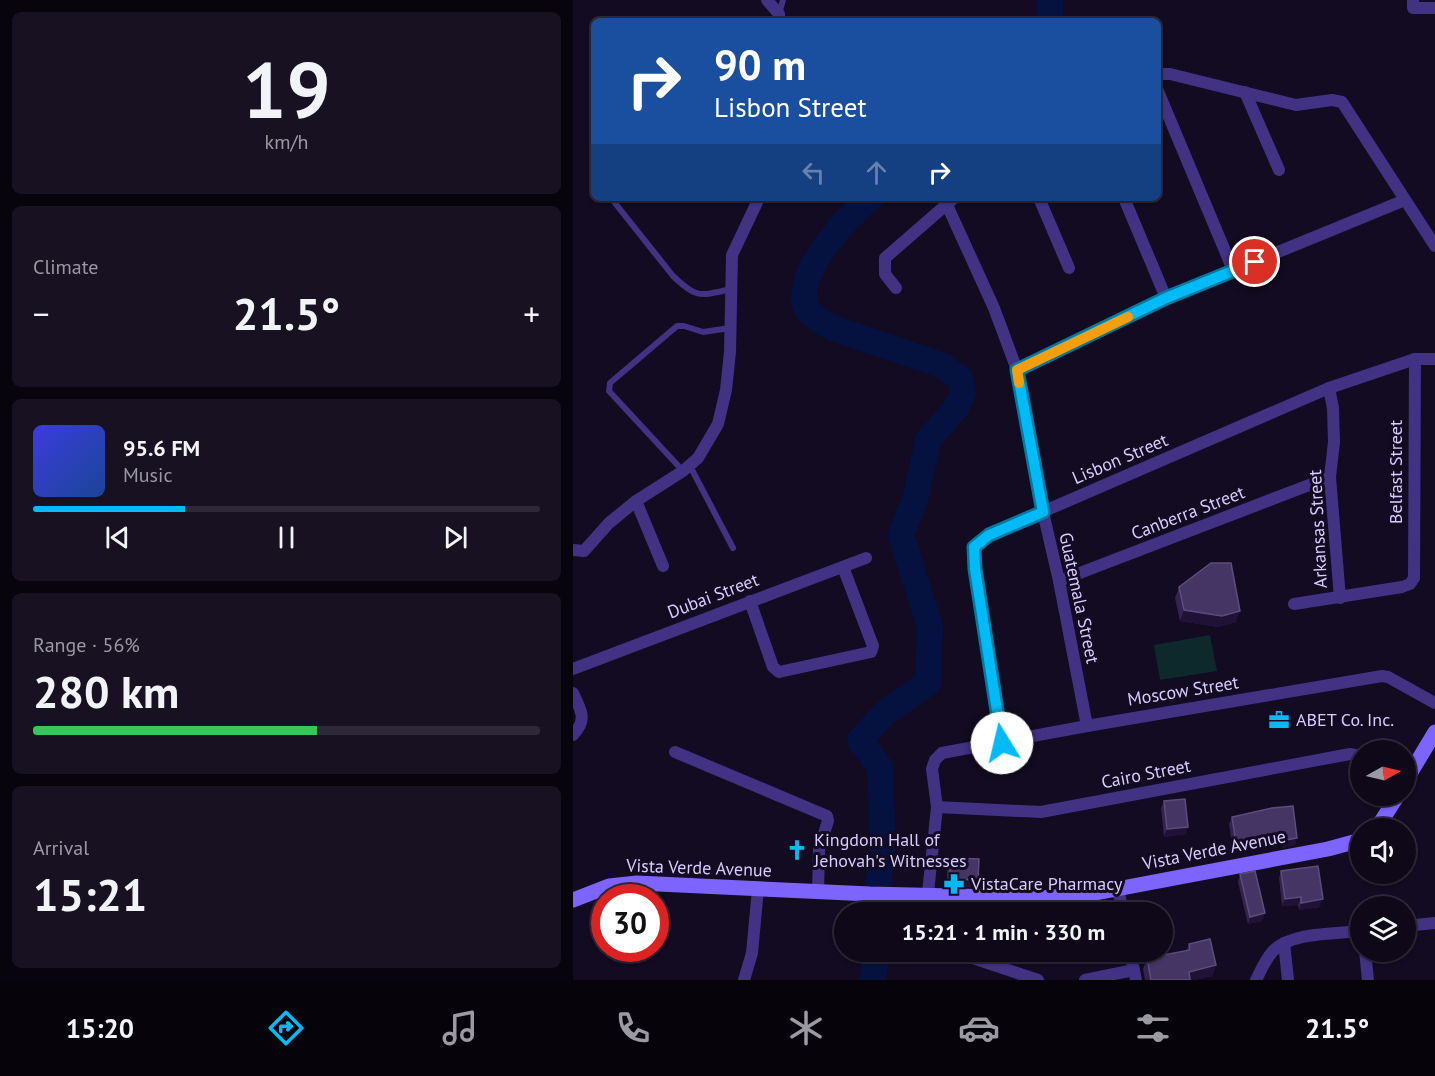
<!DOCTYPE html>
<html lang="en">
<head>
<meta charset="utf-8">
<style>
  :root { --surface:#0e0819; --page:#171122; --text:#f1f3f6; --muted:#9b9aa2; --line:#2e2938; --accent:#00bbf7 }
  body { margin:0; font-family:"PT Sans",sans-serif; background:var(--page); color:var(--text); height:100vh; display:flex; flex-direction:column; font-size:22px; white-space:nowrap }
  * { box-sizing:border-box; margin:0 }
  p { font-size:20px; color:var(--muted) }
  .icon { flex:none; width:33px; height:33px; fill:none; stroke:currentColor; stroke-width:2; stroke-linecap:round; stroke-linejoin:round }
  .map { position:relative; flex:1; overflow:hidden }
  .side { display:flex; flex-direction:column; gap:12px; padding:12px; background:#08040e; width:573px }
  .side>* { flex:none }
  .guide { position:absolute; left:18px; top:18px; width:570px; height:183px; border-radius:9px; box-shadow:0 2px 4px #0004,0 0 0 2px var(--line); background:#1a4fa0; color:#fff; overflow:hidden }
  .needle { width:39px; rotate:82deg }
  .tools { position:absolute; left:777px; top:740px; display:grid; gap:12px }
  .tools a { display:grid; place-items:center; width:66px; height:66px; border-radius:50%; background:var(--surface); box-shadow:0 2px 4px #0004,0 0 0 2px var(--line); font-size:30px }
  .speed { position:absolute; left:18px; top:884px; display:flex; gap:12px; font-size:30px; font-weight:700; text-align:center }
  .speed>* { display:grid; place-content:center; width:78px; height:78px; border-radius:50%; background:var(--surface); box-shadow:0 2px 4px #0004,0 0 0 2px var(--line); line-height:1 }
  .speed .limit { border:9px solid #d22; background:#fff; color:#111 }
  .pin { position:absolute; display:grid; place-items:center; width:51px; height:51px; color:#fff; margin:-26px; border:3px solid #fff; border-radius:50%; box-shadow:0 2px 6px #0007 }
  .me { position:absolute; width:66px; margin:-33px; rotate:351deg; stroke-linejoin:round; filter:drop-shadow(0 0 4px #0008) }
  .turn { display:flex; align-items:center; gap:21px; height:126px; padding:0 24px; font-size:27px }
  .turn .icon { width:78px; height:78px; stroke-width:2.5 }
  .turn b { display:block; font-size:42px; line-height:51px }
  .lanes { display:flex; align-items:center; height:57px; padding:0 24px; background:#0003; justify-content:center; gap:30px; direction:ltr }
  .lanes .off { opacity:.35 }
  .big { font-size:45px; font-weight:800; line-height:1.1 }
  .side .tile { flex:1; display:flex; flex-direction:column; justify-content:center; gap:9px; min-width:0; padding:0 21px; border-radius:9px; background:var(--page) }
  .side .dial { align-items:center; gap:0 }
  .dial b { font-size:78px; line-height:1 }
  .song { display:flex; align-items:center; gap:18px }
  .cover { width:72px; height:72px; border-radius:9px; background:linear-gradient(135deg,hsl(240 70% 55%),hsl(220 70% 35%)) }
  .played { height:6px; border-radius:3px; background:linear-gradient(90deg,var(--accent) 30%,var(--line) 30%) }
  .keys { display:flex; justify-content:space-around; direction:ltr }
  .heat { display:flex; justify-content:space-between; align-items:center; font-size:33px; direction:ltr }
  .charge { height:9px; border-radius:4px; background:linear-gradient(90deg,#34c759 56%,var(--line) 0) }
  .trip { position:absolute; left:261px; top:902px; width:339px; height:60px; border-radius:30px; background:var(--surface); box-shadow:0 2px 4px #0004,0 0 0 2px var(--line); font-weight:800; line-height:60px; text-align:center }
  .tabs { display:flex; height:96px; justify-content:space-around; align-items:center; background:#06030a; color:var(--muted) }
  .tabs .icon { width:42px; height:42px }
  .tabs .current { color:var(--accent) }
  .tabs b { font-size:27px; color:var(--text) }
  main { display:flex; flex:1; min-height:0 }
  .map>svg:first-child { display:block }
  .green { fill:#0e292c }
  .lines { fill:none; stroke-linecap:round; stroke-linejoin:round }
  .river { stroke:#051240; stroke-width:26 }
  .lane { stroke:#413284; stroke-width:6 }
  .street { stroke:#413284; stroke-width:12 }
  .secondary { stroke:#7d63ff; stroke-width:15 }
  .wall { fill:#332351 }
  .shaded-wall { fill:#1e1236 }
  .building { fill:#443564; stroke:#5c4d7c; stroke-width:1.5 }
  .route-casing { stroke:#007aa1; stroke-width:15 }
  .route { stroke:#00bbf7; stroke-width:10 }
  .slow { stroke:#f59e0b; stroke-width:10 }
  .labels { text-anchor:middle; stroke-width:6; stroke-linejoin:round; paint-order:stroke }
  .street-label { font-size:18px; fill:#d9ccff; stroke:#120b21 }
  .poi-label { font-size:18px; fill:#d9ccff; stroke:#120b21; text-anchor:start }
</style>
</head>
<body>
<main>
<section class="side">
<div class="tile dial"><b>19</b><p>km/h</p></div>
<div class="tile"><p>Climate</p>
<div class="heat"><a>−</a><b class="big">21.5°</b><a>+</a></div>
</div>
<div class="tile">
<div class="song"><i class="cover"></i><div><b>95.6 FM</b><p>Music</p></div></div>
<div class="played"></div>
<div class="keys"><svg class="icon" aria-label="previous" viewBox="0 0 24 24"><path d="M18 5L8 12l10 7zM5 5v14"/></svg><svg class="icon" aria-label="pause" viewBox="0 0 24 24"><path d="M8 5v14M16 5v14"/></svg><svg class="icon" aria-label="next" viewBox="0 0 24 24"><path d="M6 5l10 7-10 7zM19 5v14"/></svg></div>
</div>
<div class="tile"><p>Range · 56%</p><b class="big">280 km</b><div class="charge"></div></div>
<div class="tile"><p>Arrival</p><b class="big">15:21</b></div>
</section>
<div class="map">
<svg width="862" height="980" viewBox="0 0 862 980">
  <rect width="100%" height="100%" fill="#120b21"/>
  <!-- green -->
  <path class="green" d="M637,635L644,671L587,680L581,645Z"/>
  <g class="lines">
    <!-- river -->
    <g class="river">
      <path d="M477,0V21"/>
      <path d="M297,198C273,218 230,265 231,298C231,314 250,323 263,329L368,365L387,378L390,391L384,407L355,440L343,496L328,535L357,626L355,683L312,713L287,740L307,767L310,840L306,880L305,912"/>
      <path d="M300,980L303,951"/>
    </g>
    <!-- lane -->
    <g class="lane">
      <path d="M206,14L210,0"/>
      <path d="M38,198L100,276C124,299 127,296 158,289"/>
      <path d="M117,466L160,548"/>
      <path d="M110,471L36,391L37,383L104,326H111L130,332L157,328"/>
    </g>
    <!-- street -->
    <g class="street">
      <path d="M194,0L206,14L207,21"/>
      <path d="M840,0V8H862"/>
      <path d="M585,74H597L723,105L759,100L769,102L862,246"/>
      <path d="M585,91L660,270"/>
      <path d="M672,92L706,170"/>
      <path d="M466,198L496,268"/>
      <path d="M551,198L593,298"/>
      <path d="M374,205L421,308L444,370L470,512L486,581L514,726"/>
      <path d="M323,288L312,274V258L381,198"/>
      <path d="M444,370L593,298L832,200"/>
      <path d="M756,388L760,408L761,442L757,477L767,598"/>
      <path d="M63,501L90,566"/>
      <path d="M0,550L11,551L36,523L63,501L110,471L125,458L145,424L153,390L157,352L159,255L186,198"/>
      <path d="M486,581L757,477"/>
      <path d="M177,601L200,667L206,672L298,652L300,646L270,567"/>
      <path d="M721,604L829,587L837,584L841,578L842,359"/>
      <path d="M0,669L293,558"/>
      <path d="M0,693C8,711 15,719 0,735"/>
      <path d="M429,743L402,569L401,547L416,535L756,388L842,359H862"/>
      <path d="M102,752L254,816L255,821L246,849L245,892"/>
      <path d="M364,807L468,812L777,754L788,756"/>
      <path d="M545,888L550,912"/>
      <path d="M353,912L364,807L359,769L362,760L369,753L514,726L809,676L815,677L862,703"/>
      <path d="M832,926L862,923"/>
      <path d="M711,943L715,980"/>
      <path d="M379,951L465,980"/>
      <path d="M557,951L563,980"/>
      <path d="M792,951L795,980"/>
      <path d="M171,980L179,953L185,889"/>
      <path d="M512,980L561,970"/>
      <path d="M683,980C688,970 692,960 700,951C719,932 762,934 788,931"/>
    </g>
    <!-- secondary -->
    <g class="secondary">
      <path d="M832,782L862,732"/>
      <path d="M804,828L825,795"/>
      <path d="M0,900L36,886L64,883L297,894L465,898L512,895L755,849L788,840"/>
    </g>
  </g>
  <!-- wall -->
  <g class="wall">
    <path d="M606,587L663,622L645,627L607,621L602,598Z"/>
    <path d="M591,801L613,834L591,837L588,808Z"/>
    <path d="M659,817L724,838L722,845L710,848V845L681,851V847L660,850L656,824Z"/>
    <path d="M377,858L403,887L374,886V865Z"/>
    <path d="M708,871L747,907L726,910L725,905L709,906L706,878Z"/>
    <path d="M667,874L692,913L689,921L675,924L665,882Z"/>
    <path d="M616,944L643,965L639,976L621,980H572L570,969L574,958L613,951Z"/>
  </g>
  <!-- shaded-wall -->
  <g class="shaded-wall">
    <path d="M611,610L667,611L663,622L645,627L607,621Z"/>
    <path d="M615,827L613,834L591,837L594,829Z"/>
    <path d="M713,838L710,845L681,851L684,843Z"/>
    <path d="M724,838L722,845L710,848L713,840Z"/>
    <path d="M683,840L681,847L660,850L663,843Z"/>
    <path d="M840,847L838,854L832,863V860Z"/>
    <path d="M377,879L405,880L403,887L374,886Z"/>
    <path d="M728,897L725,905L709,906L712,899Z"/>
    <path d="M750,899L747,907L726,910L728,903Z"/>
    <path d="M692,913L689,921L675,924L677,917Z"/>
    <path d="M643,965L639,976L621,980H612L616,972Z"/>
  </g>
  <!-- building -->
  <g class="building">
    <path d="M638,563H658L667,611L649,616L611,610L606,587Z"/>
    <path d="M612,799L615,827L594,829L591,801Z"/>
    <path d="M720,806L724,838L713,840V838L684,843L683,840L663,843L659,817L699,808Z"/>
    <path d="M832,842L840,847L832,860Z"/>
    <path d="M377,858L406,859L405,880L377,879Z"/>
    <path d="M745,866L750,899L728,903V897L712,899L708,871Z"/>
    <path d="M682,871L692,913L677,917L667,874Z"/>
    <path d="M637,939L643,965L616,972L617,980H578L574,958L617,950L616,944Z"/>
  </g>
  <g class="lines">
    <!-- route casing -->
    <g class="route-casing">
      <path id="route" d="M429,743L402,569L401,547L416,535L470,512L444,370L593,298L682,262"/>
    </g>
    <!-- route -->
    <use href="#route" class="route"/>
    <!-- slow -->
    <path class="slow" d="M446,383L444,370L555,317"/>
  </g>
  <!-- icons -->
  <defs>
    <g id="office-bare" transform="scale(1.62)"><path d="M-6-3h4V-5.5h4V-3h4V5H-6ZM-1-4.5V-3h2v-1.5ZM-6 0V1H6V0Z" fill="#00bbf7" stroke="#120b21" stroke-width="2.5" paint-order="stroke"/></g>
    <g id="church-bare" transform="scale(1.62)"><path d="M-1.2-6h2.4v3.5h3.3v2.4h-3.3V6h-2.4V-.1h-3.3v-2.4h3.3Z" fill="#00bbf7" stroke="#120b21" stroke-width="2.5" paint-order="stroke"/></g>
    <g id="pharmacy-bare" transform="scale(1.62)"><path d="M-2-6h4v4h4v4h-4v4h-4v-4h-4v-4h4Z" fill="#00bbf7" stroke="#120b21" stroke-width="2.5" paint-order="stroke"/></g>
  </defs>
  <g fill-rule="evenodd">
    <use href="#office-bare" x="706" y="720"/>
    <use href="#church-bare" x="224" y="850"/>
    <use href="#pharmacy-bare" x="381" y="884"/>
  </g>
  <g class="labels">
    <!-- street labels -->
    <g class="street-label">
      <text transform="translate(547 459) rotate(-23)" y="6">Lisbon Street</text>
      <text transform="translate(823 472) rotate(-90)" y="6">Belfast Street</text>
      <text transform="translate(615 513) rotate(-21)" y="6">Canberra Street</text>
      <text transform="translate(745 529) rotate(-93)" y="6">Arkansas Street</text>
      <text transform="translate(140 596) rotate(-21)" y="6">Dubai Street</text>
      <text transform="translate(506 598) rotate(78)" y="6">Guatemala Street</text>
      <text transform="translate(610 691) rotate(-9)" y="6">Moscow Street</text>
      <text transform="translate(573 774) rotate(-11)" y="6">Cairo Street</text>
      <text transform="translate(641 850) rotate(-11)" y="6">Vista Verde Avenue</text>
      <text transform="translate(126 868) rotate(2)" y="6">Vista Verde Avenue</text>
    </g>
    <!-- poi labels -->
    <g class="poi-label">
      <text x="723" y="726">ABET Co. Inc.</text>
      <text x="241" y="846">Kingdom Hall of<tspan x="241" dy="21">Jehovah's Witnesses</tspan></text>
      <text x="398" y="890">VistaCare Pharmacy</text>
    </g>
  </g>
</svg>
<div class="tools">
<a><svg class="needle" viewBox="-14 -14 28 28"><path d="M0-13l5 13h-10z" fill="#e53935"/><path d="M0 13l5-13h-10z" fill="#9b9aa2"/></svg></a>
<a><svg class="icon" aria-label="sound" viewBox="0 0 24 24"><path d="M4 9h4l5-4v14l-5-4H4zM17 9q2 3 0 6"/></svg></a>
<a><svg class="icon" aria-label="layers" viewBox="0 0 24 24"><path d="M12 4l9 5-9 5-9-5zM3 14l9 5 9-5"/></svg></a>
</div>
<div class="speed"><div class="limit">30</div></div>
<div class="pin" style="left:682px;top:262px;background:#d93025"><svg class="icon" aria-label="arrive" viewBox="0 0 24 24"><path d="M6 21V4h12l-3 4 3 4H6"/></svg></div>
<svg class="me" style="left:429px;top:743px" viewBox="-20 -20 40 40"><circle r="19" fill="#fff"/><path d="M0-13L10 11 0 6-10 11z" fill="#00bbf7"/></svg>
<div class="trip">15:21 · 1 min · 330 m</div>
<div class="guide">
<div class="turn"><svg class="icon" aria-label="right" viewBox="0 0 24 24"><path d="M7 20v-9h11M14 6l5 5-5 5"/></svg><div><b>90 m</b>Lisbon Street</div></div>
<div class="lanes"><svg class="icon off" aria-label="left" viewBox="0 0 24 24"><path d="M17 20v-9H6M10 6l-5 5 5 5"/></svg><svg class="icon off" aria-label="ahead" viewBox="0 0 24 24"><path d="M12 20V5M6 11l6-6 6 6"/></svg><svg class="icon" aria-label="right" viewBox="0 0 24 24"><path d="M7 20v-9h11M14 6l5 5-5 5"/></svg></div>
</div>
</div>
</main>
<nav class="tabs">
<b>15:20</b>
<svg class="icon current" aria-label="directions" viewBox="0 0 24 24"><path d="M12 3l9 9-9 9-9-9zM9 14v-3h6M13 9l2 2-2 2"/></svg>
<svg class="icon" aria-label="music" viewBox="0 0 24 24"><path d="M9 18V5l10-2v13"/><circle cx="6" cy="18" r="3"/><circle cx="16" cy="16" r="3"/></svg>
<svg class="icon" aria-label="phone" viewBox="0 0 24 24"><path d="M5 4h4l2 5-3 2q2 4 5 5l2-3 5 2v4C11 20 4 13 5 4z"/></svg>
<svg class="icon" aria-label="climate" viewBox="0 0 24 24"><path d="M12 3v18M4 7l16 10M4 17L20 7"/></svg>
<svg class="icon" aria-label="car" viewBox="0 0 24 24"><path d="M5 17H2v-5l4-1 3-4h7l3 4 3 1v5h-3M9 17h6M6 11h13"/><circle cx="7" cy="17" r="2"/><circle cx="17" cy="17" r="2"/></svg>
<svg class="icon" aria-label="filters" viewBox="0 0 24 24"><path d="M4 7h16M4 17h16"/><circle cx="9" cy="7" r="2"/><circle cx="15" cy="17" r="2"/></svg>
<b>21.5°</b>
</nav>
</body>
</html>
